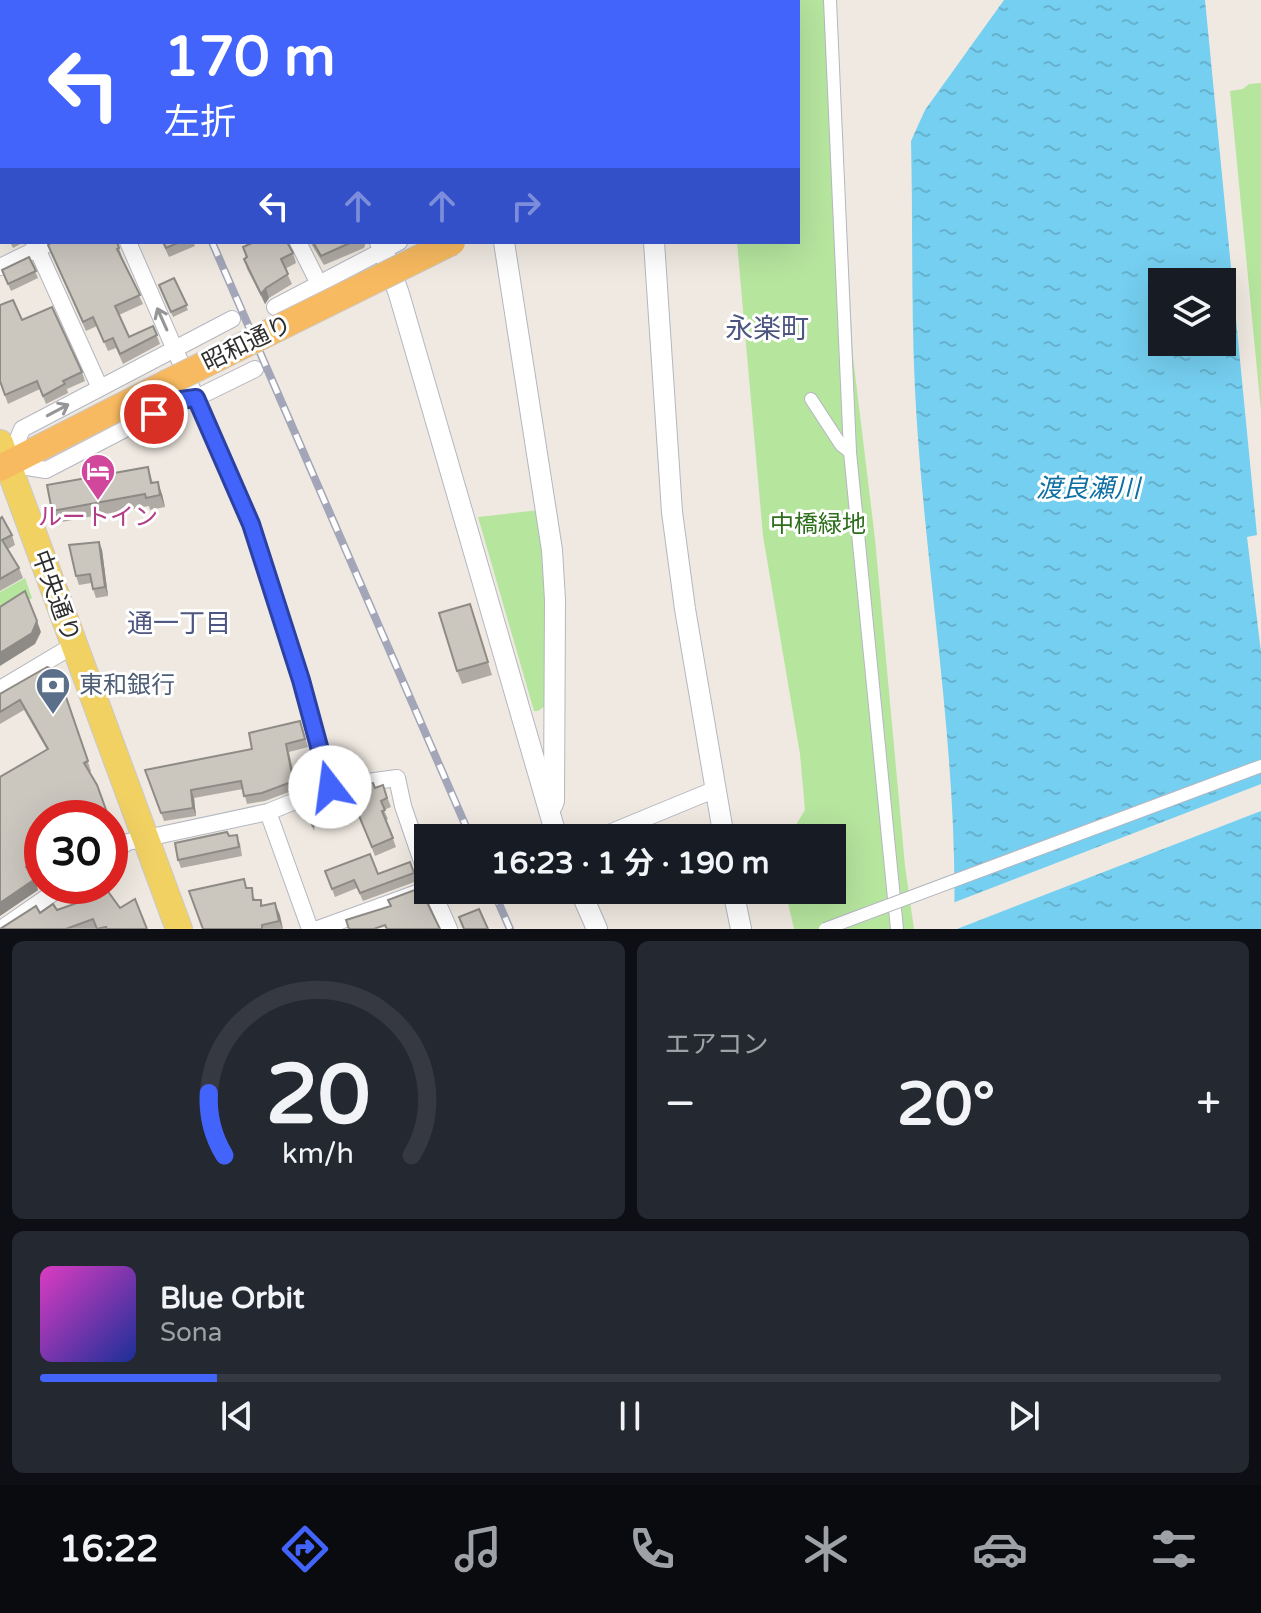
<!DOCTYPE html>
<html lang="ja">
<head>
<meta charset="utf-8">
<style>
  :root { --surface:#171b24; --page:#242831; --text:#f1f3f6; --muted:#9ea1a6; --line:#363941; --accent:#4264fb }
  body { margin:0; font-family:"Varela Round","Noto Sans JP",sans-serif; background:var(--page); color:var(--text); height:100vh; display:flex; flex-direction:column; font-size:30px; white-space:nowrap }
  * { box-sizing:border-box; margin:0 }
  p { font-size:26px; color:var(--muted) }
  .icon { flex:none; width:44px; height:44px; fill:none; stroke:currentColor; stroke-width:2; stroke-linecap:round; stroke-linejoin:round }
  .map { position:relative; height:929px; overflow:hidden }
  .side { display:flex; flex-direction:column; gap:12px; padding:12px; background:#0d0f14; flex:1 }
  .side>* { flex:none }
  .banner { position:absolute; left:0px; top:0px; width:800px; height:244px; box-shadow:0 8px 32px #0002; background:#4264fb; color:#fff; overflow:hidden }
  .buttons { position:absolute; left:1148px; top:268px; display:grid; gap:16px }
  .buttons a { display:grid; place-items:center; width:88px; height:88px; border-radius:0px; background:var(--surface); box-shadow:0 8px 32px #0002; font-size:40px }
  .speed { position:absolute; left:24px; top:800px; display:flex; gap:16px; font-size:40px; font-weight:700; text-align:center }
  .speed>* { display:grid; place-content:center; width:104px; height:104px; border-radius:50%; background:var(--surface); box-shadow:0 8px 32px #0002; line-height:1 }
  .speed .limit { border:12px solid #d22; background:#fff; color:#111 }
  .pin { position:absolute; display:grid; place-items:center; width:68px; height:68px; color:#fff; margin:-34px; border:4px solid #fff; border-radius:50%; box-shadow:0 2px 8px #0007 }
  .me { position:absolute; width:88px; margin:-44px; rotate:345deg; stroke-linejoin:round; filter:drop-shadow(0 0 6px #0008) }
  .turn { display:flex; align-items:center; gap:28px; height:168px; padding:0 32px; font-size:36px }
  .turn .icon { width:104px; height:104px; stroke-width:2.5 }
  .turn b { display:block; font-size:56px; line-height:68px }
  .lanes { display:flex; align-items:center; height:76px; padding:0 32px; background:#0003; justify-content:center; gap:40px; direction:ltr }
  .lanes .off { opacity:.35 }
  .big { font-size:60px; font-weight:700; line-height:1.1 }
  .side .tile { flex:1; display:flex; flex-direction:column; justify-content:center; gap:12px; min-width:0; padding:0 28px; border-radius:12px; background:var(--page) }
  .side .dial { align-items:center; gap:0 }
  .dial svg { height:208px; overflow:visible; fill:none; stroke:var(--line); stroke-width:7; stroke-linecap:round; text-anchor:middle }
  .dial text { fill:var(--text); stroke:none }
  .song { display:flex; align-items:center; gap:24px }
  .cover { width:96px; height:96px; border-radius:12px; background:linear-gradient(135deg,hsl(310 70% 55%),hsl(230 70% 35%)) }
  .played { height:8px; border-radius:4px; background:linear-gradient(90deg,var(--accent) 15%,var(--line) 15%) }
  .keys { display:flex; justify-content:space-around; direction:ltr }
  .heat { display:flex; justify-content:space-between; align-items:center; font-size:44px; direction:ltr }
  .side .tiles { flex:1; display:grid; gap:12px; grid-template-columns:1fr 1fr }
  .tile:last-child { grid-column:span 2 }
  .trip { position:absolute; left:414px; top:824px; width:432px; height:80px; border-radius:0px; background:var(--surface); box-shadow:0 8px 32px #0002; font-weight:700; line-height:80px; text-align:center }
  .tab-bar { display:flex; height:128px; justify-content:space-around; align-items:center; background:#090b0e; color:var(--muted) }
  .tab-bar .icon { width:56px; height:56px }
  .tab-bar .current { color:var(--accent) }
  .tab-bar b { font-size:36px; color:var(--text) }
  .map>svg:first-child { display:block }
  .park { fill:#b6e59e }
  .water { fill:url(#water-ripples); fill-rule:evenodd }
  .pier { fill:#efe9e1 }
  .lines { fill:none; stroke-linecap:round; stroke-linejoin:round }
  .pedestrian-casing { stroke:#b4b7c1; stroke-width:14 }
  .minor-casing { stroke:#b4b7c1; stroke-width:18 }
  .tertiary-casing { stroke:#b4b7c1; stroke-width:22 }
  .primary-casing { stroke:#c9c9c9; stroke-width:28 }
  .trunk-casing { stroke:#c9c9c9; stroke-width:28 }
  .pedestrian { stroke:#fff; stroke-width:12 }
  .minor { stroke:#fff; stroke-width:16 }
  .tertiary { stroke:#fff; stroke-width:20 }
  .primary { stroke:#f2d163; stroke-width:26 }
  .trunk { stroke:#f8ba60; stroke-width:26 }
  .rail-casing { stroke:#a3a6b8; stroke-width:8 }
  .rail { stroke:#fff; stroke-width:5; stroke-dasharray:15; stroke-linecap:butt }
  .pedestrian-bridge-casing { stroke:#b4b7c1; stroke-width:14; stroke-linecap:butt }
  .trunk-bridge-casing { stroke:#c9c9c9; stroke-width:28; stroke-linecap:butt }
  .pedestrian-bridge { stroke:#fff; stroke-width:12 }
  .trunk-bridge { stroke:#f8ba60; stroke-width:26 }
  .wall { fill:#afaba4 }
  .shaded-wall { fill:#8e8b86 }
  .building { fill:#cbc7bf; stroke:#8e8b86; stroke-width:2 }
  .oneway { stroke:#969696 }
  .route-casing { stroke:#2b41a3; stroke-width:20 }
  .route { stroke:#4264fb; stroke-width:14 }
  .labels { text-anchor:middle; stroke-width:6; stroke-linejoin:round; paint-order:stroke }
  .street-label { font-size:24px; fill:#2e2e2e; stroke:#fff }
  .hotel-label { font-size:24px; fill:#b23c85; stroke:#fff }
  .park-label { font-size:24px; fill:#2c6e1b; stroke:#fff }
  .service-label { font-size:24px; fill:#4e5e75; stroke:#fff; text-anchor:start }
  .water-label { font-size:26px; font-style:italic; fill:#0d6fa3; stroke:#fff }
  .neighbourhood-label { font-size:26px; fill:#4d5680; stroke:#fff }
  .quarter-label { font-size:28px; fill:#4d5680; stroke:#fff }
</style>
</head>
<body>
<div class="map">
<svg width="1261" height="929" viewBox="0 0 1261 929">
  <defs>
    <pattern id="water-ripples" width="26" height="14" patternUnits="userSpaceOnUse" patternTransform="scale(2)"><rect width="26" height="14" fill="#75cff0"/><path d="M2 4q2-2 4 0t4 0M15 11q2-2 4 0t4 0" fill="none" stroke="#66b2ce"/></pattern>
  </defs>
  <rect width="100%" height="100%" fill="#efe9e1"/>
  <!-- park -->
  <g class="park">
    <path d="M725,0H835L853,357L875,539L905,866L914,929H794L785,890H832V838H788L805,810L800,754L763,536L737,242H798V2Z"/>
    <path d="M1261,83V411L1230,91L1243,89L1249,84Z"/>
    <path d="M540,510L546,560L545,706L538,711H534L478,517Z"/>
    <path d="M25,578L32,598L0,616V592Z"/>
  </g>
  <!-- water -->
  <path class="water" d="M1004,0H1205L1257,535L1247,537L1261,652V929H954C959,748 924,570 915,390C911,307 913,224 911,141L925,110ZM1162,282H1222V342H1162Z"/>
  <!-- pier -->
  <path class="pier" d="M1261,784V811L957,929H950V904Z"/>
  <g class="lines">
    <!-- pedestrian casing -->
    <g class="pedestrian-casing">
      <g id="pedestrian">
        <path d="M830,0L850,452L897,929"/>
        <path d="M811,399L841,445L850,452"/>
      </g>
    </g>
    <!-- minor casing -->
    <g class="minor-casing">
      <g id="minor">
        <path d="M0,50H2"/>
        <path d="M0,166L2,171"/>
        <path d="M34,242L100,388"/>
        <path d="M128,242L251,524L301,680L330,787"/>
        <path d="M298,242L318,282"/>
        <path d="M0,267L51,242"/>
        <path d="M275,307L399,242"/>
        <path d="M232,319L22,429L8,464L46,470L181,400L196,398L255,369"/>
        <path d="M0,689L74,645"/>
        <path d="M268,812L310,929"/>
        <path d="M597,838L716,789"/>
        <path d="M110,853L128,842L268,812L330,787L397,778L403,806L428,879"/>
        <path d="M432,890L449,929"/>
        <path d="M1,929L63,886"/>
        <path d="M318,929L428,889"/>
      </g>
    </g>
    <!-- tertiary casing -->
    <g class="tertiary-casing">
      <g id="tertiary">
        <path d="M293,0L294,2"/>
        <path d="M443,0L444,2"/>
        <path d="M380,242L399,294L557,838"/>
        <path d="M504,242L552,550L555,600L554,801L552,806"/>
        <path d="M654,242L672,512L685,609L724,838"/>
        <path d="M580,890L597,929"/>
        <path d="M733,890L741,929"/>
      </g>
    </g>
    <!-- primary casing -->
    <g class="primary-casing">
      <path id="primary" d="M0,443L179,929"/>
    </g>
    <!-- trunk casing -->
    <g class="trunk-casing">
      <g id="trunk">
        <path d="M633,0V2"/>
        <path d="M0,468L167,383"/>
      </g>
    </g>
    <!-- pedestrian -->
    <use href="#pedestrian" class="pedestrian"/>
    <!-- minor -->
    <use href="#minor" class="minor"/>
    <!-- tertiary -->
    <use href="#tertiary" class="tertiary"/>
    <!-- primary -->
    <use href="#primary" class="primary"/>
    <!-- trunk -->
    <use href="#trunk" class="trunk"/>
    <!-- rail casing -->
    <g class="rail-casing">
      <g id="rail">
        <path d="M108,0L109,2"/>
        <path d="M134,0L135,2"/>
        <path d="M212,242L471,838"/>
        <path d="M493,890L510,929"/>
      </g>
    </g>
    <!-- rail -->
    <use href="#rail" class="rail"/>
    <!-- pedestrian-bridge casing -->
    <g class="pedestrian-bridge-casing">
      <path id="pedestrian-bridge" d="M825,929L1261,766"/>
    </g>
    <!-- trunk-bridge casing -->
    <g class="trunk-bridge-casing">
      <path id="trunk-bridge" d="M167,383L452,242"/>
    </g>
    <!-- pedestrian-bridge -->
    <use href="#pedestrian-bridge" class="pedestrian-bridge"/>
    <!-- trunk-bridge -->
    <use href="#trunk-bridge" class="trunk-bridge"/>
  </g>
  <!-- wall -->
  <g class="wall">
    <path d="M10,242H24L13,248Z"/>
    <path d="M117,242L122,257L121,258L143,304L119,315L129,337L153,326L160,344L123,364L116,348L108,351L97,326L86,331L48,245Z"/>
    <path d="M162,242H193L195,246L169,257Z"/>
    <path d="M310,242H366L364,248L324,265Z"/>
    <path d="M243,247L293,253L296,263L285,269L292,284L269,298L265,304L247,269L244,259L246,258Z"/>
    <path d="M29,257L38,278L11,291L2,270Z"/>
    <path d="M174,278L188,310L173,317L159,285Z"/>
    <path d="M22,320L82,372L85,381L67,389L68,393L46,404L40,389L8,404L0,382Z"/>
    <path d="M148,467L153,483L162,494L165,507L150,510L149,506L56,523L52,511Z"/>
    <path d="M0,519L12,535L15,545L8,549L19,568L23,578L0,591Z"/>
    <path d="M99,542L102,550L108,596L96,598L91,583L79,585L76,576Z"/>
    <path d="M470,604L492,675L462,684L457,671Z"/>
    <path d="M57,671L91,771L90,772L109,818H42V869L32,876L38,890L0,916V777L47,750L24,710L0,724V694Z"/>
    <path d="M303,729L308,747L289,752L294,774L313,770L317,780L297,788L296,786L297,789L265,801L247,804L243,789L194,798L196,816L164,821L145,770L252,749Z"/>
    <path d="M347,787L375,788L386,794L391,807L384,810L388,819L386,820L396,847L375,856Z"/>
    <path d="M337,793L342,808L316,818L314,831L304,804Z"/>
    <path d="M229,836L240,843L242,856L181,868L178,860Z"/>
    <path d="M410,862L417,881L363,901L357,888L335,897L325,871L378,874Z"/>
    <path d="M244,879L247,888L256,900H261L263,906L275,903L283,929H203Z"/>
    <path d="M120,908L147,929H0L40,913L57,910Z"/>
  </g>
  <!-- shaded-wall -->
  <g class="shaded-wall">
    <path d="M266,288L269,298L265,304L261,294Z"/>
    <path d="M158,482L162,494L165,507L160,495Z"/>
    <path d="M99,542L102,550L108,596L105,587Z"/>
    <path d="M37,621L41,632L35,644L0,666V653Z"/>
    <path d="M191,790L194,798L196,816L193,808Z"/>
    <path d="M85,812L87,818H77Z"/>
    <path d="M112,824L115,835L110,838V825Z"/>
    <path d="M42,856V869L30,877L26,867Z"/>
    <path d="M35,879L38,890L0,916V903Z"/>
    <path d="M275,903L280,915L283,929L279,921Z"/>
  </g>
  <!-- building -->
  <g class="building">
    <path d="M8,0H64V2H7Z"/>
    <path d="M210,0H266L267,2H210Z"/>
    <path d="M378,0H406V2H372Z"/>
    <path d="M2,178V225L0,221V179Z"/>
    <path d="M52,242H117L119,248L117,249L140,295L115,306L129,337L153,326L157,335L120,354L113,338L104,342L93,317L83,322L48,245Z"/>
    <path d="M163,242H180L166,248Z"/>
    <path d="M254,242H284L285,243L287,242L293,253L281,259L288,274L266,288L261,294L244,259L247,257L243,247Z"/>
    <path d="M313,242H352L321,256Z"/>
    <path d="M29,257L36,271L8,284L2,270Z"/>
    <path d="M174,278L187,305L171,312L159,285Z"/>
    <path d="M13,300L22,320L52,307L82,372L63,381L65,384L43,396L37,381L5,395L0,381V305Z"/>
    <path d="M148,467L151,483L158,482L160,495L146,498L145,494L52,511L47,485Z"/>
    <path d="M2,517L12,535L2,540L19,568L0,579V519Z"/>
    <path d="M99,542L105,587L93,589L90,574L76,576L69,545Z"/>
    <path d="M25,591L37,621L32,633L0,653V607Z"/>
    <path d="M470,604L488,662L457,671L439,613Z"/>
    <path d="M47,667L57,671L88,761L84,763L97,785L109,818H88L85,812L77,818H42V856L26,867L35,879L0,903V777L48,749L20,700L0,712V694Z"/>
    <path d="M300,721L305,739L286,744L292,774L313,770L314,773L294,780L293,778L294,781L262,793L244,796L241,781L191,790L193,808L161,813L145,770L252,749L249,733Z"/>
    <path d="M373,783L375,788L383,785L387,798L381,801L385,810L382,811L393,838L372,847L347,787Z"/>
    <path d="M337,793L341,804L314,813L313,827L304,804Z"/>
    <path d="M227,832L229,836L237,835L239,847L178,860L175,843Z"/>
    <path d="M370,854L378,874L410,862L414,873L360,893L354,880L332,889L325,871Z"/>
    <path d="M244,879L246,888H252L253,900H261V906L275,903L279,921L262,925V929H203L189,891Z"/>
    <path d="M77,886H104L120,908L135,899L147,929H107L106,927L97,929L93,919L66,929H0L36,906L40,913L53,904L57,910L83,901Z"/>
    <path d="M420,888L440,929H387L385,925L374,929H349L346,920L391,906L388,900Z"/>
    <path d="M479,909L488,929H464L459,917Z"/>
  </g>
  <!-- one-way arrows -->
  <defs><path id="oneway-shaft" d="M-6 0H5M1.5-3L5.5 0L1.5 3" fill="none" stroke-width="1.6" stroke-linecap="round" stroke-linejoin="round" transform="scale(2)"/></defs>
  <g class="oneway">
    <use href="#oneway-shaft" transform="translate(162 319) rotate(-114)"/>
    <use href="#oneway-shaft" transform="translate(58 410) rotate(-28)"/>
  </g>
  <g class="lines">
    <!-- route casing -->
    <g class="route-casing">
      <path id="route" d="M154,414L181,400L196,398L251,524L301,680L330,787"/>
    </g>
    <!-- route -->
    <use href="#route" class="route"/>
  </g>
  <!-- icons -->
  <defs>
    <g id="hotel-pin" transform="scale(1.8)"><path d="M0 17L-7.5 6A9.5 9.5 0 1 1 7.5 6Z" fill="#d1479c" stroke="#fff"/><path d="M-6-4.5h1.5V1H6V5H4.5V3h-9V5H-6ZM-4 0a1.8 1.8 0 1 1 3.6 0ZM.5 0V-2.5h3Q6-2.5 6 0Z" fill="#fff"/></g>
    <g id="bank-pin" transform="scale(1.8)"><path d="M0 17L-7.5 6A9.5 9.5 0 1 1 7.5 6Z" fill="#5c6f8a" stroke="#fff"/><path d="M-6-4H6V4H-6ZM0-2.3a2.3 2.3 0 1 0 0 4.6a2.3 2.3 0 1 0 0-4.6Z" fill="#fff"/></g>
  </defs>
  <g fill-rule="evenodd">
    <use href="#hotel-pin" x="98" y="471"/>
    <use href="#bank-pin" x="53" y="685"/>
  </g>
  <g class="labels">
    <!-- street labels -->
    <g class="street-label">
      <text transform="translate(247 343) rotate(-26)" y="8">昭和通り</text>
      <text transform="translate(56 596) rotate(70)" y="8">中央通り</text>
    </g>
    <!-- hotel labels -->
    <g class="hotel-label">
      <text x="98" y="525">ルートイン</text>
    </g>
    <!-- park labels -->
    <g class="park-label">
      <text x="818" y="532">中橋緑地</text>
    </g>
    <!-- service labels -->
    <g class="service-label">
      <text x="79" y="693">東和銀行</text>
    </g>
    <!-- water labels -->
    <g class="water-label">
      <text x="1088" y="497">渡良瀬川</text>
    </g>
    <!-- neighbourhood labels -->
    <g class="neighbourhood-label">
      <text x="179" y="632">通一丁目</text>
    </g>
    <!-- quarter labels -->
    <g class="quarter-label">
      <text x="767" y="338">永楽町</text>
    </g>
  </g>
</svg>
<div class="buttons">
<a><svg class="icon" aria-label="layers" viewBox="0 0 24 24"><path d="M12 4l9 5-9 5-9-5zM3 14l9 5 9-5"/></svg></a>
</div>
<div class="speed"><div class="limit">30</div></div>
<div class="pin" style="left:154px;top:414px;background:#d93025"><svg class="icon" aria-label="arrive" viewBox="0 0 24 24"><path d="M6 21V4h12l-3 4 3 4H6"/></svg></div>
<svg class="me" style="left:330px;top:787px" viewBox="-20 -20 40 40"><circle r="19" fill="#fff"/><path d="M0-13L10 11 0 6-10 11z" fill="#4264fb"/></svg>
<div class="trip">16:23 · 1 分 · 190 m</div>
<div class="banner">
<div class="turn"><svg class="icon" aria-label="left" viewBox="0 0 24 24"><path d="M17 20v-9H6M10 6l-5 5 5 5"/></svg><div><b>170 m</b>左折</div></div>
<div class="lanes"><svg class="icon" aria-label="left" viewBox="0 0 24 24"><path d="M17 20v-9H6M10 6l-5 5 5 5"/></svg><svg class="icon off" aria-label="ahead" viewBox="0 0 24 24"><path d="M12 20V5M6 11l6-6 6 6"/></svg><svg class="icon off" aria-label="ahead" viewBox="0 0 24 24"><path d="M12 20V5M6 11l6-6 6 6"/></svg><svg class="icon off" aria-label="right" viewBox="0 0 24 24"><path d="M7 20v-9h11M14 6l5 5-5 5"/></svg></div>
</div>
</div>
<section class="side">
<div class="tiles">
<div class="tile dial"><svg viewBox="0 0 100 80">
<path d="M14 69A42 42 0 1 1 86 69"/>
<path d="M14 69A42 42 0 0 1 8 45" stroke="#4264fb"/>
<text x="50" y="56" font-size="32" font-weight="700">20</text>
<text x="50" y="72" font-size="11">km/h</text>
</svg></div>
<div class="tile"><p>エアコン</p>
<div class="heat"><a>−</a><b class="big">20°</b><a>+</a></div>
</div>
<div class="tile">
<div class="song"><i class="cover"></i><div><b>Blue Orbit</b><p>Sona</p></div></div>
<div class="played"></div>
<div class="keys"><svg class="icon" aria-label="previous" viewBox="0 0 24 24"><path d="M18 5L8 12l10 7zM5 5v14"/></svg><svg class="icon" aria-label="pause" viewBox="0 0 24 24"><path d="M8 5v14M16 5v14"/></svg><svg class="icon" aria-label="next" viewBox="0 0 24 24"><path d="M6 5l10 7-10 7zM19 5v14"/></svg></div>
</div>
</div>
</section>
<nav class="tab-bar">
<b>16:22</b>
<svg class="icon current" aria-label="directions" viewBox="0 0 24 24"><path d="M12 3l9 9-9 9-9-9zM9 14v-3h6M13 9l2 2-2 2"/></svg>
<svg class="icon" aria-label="music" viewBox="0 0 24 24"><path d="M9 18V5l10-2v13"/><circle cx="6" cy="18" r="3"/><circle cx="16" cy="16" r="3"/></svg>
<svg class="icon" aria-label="phone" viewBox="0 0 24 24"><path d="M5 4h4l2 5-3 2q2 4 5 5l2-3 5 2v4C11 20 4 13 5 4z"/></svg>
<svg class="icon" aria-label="climate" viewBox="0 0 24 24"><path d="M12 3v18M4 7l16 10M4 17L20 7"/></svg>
<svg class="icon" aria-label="car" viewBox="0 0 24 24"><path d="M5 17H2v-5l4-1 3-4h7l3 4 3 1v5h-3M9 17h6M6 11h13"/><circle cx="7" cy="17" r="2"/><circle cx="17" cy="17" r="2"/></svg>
<svg class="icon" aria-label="filters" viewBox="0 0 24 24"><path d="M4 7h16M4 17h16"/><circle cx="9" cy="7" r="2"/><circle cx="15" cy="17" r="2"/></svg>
</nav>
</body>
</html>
